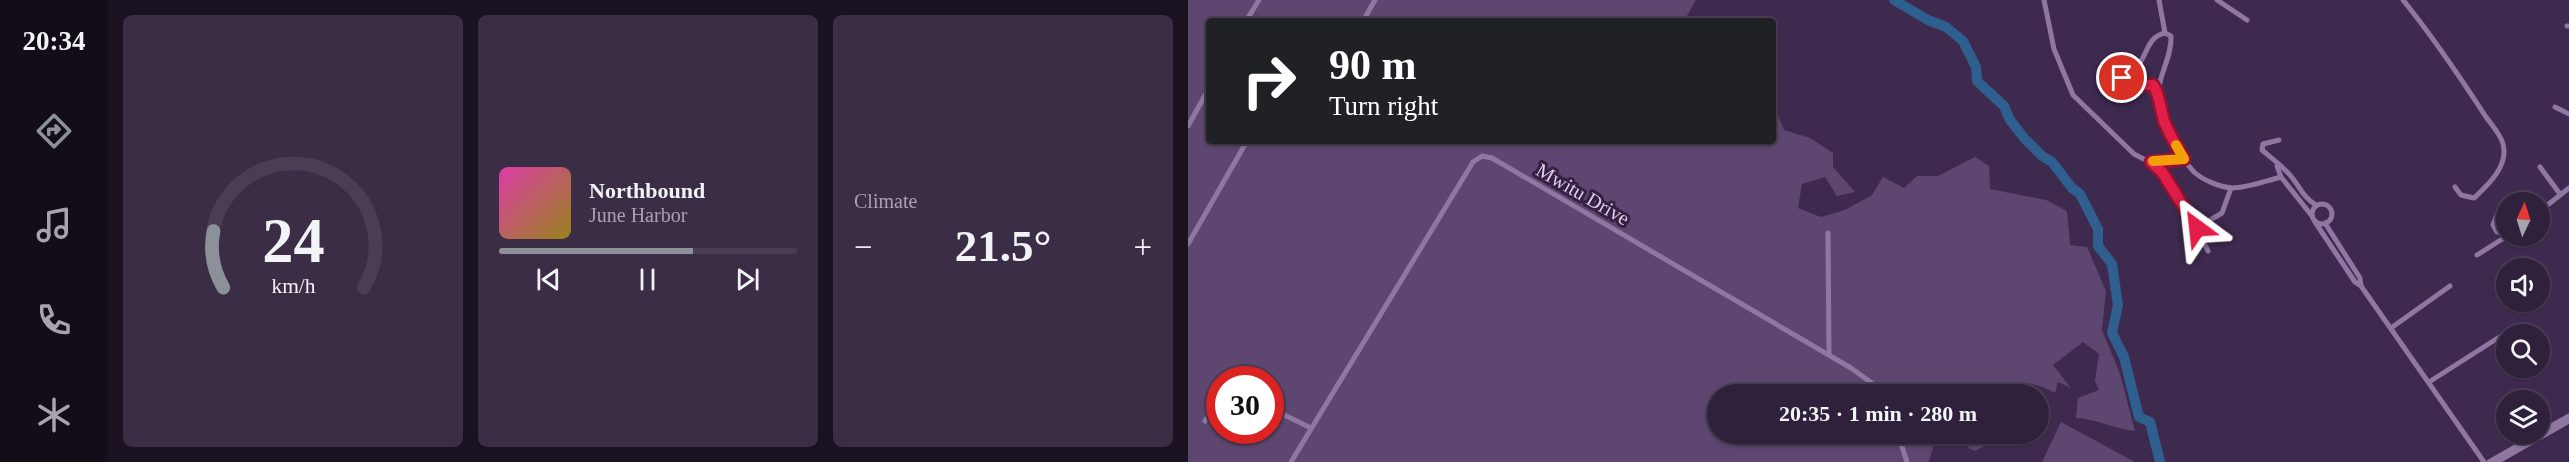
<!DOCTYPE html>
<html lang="en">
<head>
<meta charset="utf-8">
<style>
  :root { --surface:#2f203b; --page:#3b2d46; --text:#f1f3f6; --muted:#a7a3af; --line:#4a3e55; --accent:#8c9099 }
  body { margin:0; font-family:Georgia,serif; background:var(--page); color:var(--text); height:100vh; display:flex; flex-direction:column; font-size:22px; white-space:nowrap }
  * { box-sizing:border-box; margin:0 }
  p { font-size:20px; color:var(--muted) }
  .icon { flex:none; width:33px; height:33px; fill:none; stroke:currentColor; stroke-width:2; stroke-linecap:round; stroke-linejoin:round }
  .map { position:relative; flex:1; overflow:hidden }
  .sheet { display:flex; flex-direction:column; gap:15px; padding:15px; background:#1a1220; width:1080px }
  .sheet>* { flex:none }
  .top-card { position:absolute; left:18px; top:18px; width:570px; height:126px; border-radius:6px; box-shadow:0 2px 4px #0004,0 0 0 2px var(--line); background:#202124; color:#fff; overflow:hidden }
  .needle { width:39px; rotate:4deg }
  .tools { position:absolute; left:1308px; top:192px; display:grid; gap:12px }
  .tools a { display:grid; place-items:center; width:54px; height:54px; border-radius:50%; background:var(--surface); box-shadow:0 2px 4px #0004,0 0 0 2px var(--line); font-size:30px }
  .speed { position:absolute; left:18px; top:366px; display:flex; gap:12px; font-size:30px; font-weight:700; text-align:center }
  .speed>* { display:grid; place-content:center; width:78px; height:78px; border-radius:50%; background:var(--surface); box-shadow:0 2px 4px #0004,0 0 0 2px var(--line); line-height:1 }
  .speed .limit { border:9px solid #d22; background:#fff; color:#111 }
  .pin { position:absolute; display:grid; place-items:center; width:51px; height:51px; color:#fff; margin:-26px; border:3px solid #fff; border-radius:50%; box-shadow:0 2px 6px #0007 }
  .me { position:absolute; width:66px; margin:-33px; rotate:330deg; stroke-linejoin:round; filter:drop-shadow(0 0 4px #0008) }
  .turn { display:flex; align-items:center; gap:21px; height:126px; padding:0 24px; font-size:27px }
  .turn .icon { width:78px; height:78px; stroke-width:2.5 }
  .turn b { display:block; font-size:42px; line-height:51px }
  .big { font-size:45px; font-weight:700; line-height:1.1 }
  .sheet .tile { flex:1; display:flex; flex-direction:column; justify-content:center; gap:9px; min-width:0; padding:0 21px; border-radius:9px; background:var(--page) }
  .sheet .dial { align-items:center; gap:0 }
  .dial svg { height:156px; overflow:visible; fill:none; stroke:var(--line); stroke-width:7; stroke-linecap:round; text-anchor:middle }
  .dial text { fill:var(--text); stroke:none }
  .song { display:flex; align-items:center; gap:18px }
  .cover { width:72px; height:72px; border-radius:9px; background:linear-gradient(135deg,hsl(320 70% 55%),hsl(50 70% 35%)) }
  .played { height:6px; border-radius:3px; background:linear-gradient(90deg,var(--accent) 65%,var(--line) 65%) }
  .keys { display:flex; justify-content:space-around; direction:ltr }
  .heat { display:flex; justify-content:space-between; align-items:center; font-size:33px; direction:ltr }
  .sheet .tiles { flex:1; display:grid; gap:15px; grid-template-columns:repeat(3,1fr) }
  .trip { position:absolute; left:519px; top:384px; width:342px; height:60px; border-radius:30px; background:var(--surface); box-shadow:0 2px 4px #0004,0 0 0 2px var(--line); font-weight:700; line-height:60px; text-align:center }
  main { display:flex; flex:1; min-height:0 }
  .dock { display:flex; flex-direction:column; width:108px; justify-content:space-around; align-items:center; background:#130d18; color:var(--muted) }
  .dock .icon { width:42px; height:42px }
  .dock .on { color:var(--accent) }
  .dock b { font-size:27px; color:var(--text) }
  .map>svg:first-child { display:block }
  .green { fill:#5d466f; fill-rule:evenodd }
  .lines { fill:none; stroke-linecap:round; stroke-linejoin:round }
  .river { stroke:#2f5f8e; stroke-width:10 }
  .street { stroke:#8e77a1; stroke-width:5 }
  .route-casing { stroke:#92132f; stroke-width:15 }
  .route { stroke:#e11d48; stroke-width:10 }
  .slow { stroke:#f59e0b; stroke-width:10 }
  .labels { text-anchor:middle; stroke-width:6; stroke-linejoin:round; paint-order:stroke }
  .street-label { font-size:20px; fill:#dcd0e7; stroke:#352044 }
</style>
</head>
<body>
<main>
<nav class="dock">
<b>20:34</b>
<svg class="icon on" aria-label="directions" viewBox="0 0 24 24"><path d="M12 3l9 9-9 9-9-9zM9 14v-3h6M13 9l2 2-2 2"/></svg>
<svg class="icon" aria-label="music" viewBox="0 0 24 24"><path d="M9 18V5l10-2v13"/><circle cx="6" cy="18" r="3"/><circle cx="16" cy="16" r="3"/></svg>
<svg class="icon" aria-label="phone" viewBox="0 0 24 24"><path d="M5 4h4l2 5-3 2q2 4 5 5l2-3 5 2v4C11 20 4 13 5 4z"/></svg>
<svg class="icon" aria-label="climate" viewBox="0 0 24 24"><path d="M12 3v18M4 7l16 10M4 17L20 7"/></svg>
</nav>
<section class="sheet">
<div class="tiles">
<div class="tile dial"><svg viewBox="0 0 100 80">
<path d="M14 69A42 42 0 1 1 86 69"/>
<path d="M14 69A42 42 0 0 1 9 40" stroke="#8c9099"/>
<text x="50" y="56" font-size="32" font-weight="700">24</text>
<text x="50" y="72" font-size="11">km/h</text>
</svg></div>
<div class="tile">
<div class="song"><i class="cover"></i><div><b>Northbound</b><p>June Harbor</p></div></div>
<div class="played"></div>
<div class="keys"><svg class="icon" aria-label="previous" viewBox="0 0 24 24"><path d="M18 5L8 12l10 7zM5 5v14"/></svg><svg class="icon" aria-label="pause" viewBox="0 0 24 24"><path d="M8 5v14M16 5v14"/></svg><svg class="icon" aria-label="next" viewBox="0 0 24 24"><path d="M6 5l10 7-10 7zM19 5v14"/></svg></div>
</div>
<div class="tile"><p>Climate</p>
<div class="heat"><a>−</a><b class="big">21.5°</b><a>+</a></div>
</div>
</div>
</section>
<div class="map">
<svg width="1381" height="462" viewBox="0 0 1381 462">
  <rect width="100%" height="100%" fill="#3f2a4f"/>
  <!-- green -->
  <g class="green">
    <path d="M0,0H508L496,21H21V141H585V104L596,130L622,138L645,153V167L667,192L649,196L637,177L614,184L610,208L633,217L657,210L684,195L695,177L716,188L729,176H750L787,157L801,166L802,189L858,200L879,211L882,245L899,247L918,291L914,330L932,374L947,431C927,429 909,419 888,418L890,398L911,390L907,381L911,354L895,342L865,365L883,388L870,382L867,393C849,382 817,376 802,394H530V434H740L737,438L745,447L741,462H0ZM32,380H82V430H32Z"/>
    <path d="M873,422L947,462H854Z"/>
    <path d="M783,434H808L807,441L787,451L780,448L784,441Z"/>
  </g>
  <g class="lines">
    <!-- river -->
    <path class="river" d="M706,0L740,20L758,27L775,41L788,67L789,81L816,106L822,120L837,139L854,156L864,162L884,188L892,194L910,229V246L924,264L930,305L924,333L936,357L951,417L962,422L972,462"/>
    <!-- street -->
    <g class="street">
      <path d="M856,0L866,49L885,95L946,154L969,166L995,204L1020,251"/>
      <path d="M971,0L977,33"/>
      <path d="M1029,0L1059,20"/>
      <path d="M1215,0C1245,37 1272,77 1298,117C1303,124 1313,135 1315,144C1321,166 1300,185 1286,198L1273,195L1267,187"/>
      <path d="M58,21L71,0"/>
      <path d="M175,21L187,0"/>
      <path d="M1379,26H1381"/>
      <path d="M949,67L953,85L929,96L922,95L918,87L919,82C928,78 937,77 945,71C960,59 957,37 977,33L983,36C984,57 971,74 970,94C968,116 991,156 1006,172C1015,180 1031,187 1044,188C1060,188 1077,181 1093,177"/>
      <path d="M953,85H965L970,91"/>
      <path d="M1367,107L1381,114"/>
      <path d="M0,126L21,88"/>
      <path d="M1091,140L1075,144L1074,150C1082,157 1089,162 1096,169C1109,179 1113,197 1128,205"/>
      <path d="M963,162L996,159"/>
      <path d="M1089,166L1093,177L1124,216"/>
      <path d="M1352,167L1372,194"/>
      <circle cx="1134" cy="214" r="10"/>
      <path d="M1312,207L1305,225L1309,232L1318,235"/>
      <path d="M1352,211L1381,188"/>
      <path d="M1127,222L1167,282L1173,286L1296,462"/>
      <path d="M1137,223L1172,278L1173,286"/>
      <path d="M1009,228L1034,213L1043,188"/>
      <path d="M640,233L641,355"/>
      <path d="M0,244L59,141"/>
      <path d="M1289,255L1319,236"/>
      <path d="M1203,328L1262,286"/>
      <path d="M1241,382L1324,329"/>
      <path d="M82,408L123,428"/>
      <path d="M17,421L32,399"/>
      <path d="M1352,432L1381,416"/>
      <path d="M710,434L719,462"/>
      <path d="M103,462L285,162L294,156L304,158L663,368L692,389L695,394"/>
      <path d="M1301,462L1350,434"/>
      <path d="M1309,462L1381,421"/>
    </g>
  </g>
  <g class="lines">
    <!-- route casing -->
    <g class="route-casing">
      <path id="route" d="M934,78L939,91L953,85H965C972,94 972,109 976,121C981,134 989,147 996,159L963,162L974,172L1009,228"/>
    </g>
    <!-- route -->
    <use href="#route" class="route"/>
    <!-- slow -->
    <path class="slow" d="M965,161L996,159L988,145"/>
  </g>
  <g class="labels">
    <!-- street labels -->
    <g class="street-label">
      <text transform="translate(395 194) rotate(30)" y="7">Mwitu Drive</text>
    </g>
  </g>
</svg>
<div class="tools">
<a><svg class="needle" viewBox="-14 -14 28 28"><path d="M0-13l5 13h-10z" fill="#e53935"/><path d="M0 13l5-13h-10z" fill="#a7a3af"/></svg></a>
<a><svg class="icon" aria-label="sound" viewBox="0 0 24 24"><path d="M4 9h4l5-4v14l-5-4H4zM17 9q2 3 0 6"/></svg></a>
<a><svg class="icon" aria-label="search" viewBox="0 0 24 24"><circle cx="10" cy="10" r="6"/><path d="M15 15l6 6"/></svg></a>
<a><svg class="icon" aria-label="layers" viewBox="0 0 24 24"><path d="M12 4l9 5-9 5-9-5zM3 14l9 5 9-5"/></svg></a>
</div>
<div class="speed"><div class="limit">30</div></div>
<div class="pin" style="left:934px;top:78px;background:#d93025"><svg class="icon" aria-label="arrive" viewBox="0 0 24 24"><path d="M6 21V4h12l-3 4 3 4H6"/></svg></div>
<svg class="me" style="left:1009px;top:228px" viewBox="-20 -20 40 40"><path d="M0-17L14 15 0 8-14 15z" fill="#e11d48" stroke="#fff" stroke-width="4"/></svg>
<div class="trip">20:35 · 1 min · 280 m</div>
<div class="top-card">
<div class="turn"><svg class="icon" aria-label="right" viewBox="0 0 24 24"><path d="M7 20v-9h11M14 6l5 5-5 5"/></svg><div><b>90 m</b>Turn right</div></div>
</div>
</div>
</main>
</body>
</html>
